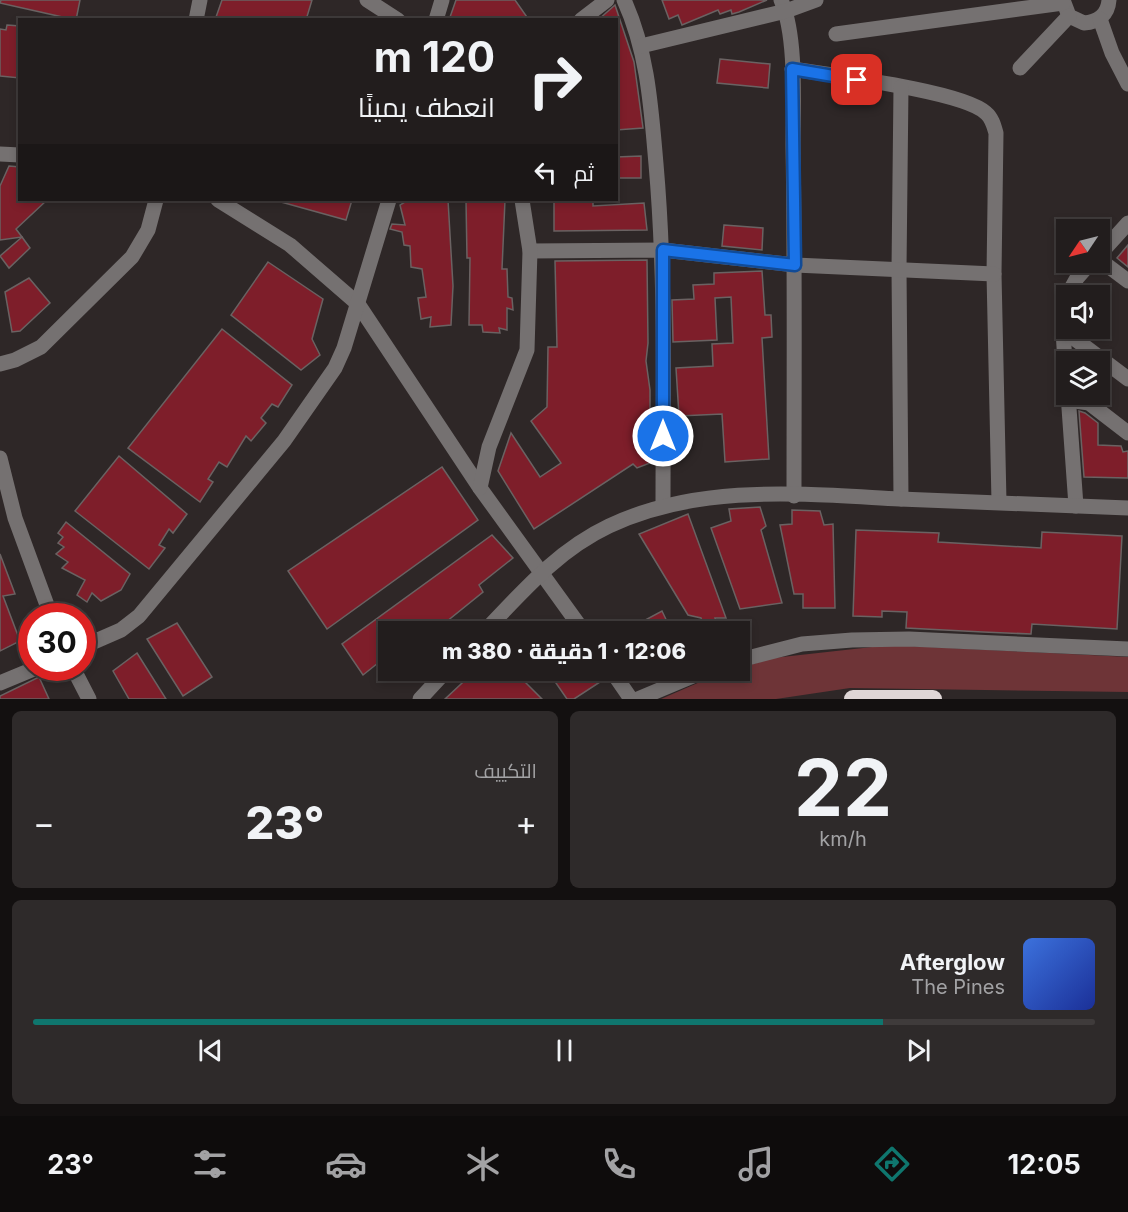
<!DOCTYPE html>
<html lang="ar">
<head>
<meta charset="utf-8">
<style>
  :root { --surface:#221d1d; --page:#2e2a2a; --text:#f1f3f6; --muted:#a2a2a4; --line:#3f3b3b; --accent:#0f766e }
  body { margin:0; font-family:Inter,Cairo,sans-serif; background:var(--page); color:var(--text); direction:rtl; height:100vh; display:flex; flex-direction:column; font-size:22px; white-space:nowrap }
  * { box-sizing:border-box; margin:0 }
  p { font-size:20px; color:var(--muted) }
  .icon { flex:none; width:33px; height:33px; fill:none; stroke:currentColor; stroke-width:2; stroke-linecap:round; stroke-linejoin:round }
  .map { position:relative; height:699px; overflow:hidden; direction:ltr }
  .sheet { display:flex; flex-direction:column; gap:12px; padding:12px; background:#131010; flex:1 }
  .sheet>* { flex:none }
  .banner { position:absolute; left:18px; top:18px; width:600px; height:183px; border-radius:0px; box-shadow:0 3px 9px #0003,0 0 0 2px var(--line); direction:rtl; background:#221d1d; color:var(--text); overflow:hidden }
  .needle { width:39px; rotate:235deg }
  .buttons { position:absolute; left:1056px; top:219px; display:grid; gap:12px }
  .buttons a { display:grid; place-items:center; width:54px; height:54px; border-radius:0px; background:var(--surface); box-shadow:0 3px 9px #0003,0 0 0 2px var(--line); font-size:30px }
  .speed { position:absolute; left:18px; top:603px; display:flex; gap:12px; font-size:30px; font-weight:700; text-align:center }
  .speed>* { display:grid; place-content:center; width:78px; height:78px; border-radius:50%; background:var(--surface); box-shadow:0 3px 9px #0003,0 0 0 2px var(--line); line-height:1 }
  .speed .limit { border:9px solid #d22; background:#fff; color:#111 }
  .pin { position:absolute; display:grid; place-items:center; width:51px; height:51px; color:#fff; margin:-26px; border-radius:12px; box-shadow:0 3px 9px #0006 }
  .me { position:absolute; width:66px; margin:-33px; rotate:0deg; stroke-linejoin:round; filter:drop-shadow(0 0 4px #0008) }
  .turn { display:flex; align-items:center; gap:21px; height:126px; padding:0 24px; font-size:27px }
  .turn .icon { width:78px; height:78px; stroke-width:2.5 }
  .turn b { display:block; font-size:42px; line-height:51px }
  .then { display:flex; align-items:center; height:57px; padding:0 24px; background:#0003; gap:12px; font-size:22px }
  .big { font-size:45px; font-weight:800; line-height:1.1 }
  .sheet .tile { flex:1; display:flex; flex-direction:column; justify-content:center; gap:9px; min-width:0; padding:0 21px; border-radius:9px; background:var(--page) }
  .sheet .dial { align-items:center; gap:0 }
  .dial b { font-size:78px; line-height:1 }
  .song { display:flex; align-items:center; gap:18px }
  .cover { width:72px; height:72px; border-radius:9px; background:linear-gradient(135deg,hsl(220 70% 55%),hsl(230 70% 35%)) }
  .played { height:6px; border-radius:3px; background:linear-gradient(90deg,var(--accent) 80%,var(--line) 80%) }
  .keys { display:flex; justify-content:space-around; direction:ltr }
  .heat { display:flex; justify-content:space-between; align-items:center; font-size:33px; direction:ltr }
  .sheet .tiles { flex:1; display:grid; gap:12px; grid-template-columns:1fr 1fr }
  .tile:last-child { grid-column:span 2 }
  .trip { position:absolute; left:378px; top:621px; width:372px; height:60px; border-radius:0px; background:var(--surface); box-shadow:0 3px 9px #0003,0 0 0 2px var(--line); font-weight:800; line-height:60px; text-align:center; direction:rtl }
  .tab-bar { display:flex; height:96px; justify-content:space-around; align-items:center; background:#0e0c0c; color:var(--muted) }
  .tab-bar .icon { width:42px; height:42px }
  .tab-bar .selected { color:var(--accent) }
  .tab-bar b { font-size:27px; color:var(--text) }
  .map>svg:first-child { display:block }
  .green { fill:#6e3437 }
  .building { fill:#7e1e2a; stroke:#6a6262; stroke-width:1.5 }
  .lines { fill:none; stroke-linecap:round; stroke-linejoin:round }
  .minor { stroke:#757171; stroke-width:15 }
  .highway { stroke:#dfd6d6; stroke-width:18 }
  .route-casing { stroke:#114b97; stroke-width:15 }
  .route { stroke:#1a73e8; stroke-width:10 }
</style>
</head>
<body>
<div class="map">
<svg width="1128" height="699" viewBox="0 0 1128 699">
  <rect width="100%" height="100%" fill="#2e2727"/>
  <!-- green -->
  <path class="green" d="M890,645L1128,657V692L850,688L776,699H661L716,675L740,670V668L773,658Z"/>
  <!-- building -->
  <g class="building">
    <path d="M1,0H80L76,20L0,3Z"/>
    <path d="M222,0H312L306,20H215Z"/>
    <path d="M456,0H515L529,20H449Z"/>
    <path d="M662,0H767L739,12L732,14L731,10L720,14L718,10L682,25L678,15L669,19Z"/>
    <path d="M615,5L634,62L643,128L616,130V20H598Z"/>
    <path d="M7,25L20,26V78L0,76V29L6,30Z"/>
    <path d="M720,59L770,64L768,88L717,83Z"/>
    <path d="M641,156V178H616V157Z"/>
    <path d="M9,166L20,167V200H47L16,229L22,237L0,240V186Z"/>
    <path d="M282,200H352L346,220L281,202Z"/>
    <path d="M408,200H448L453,286L451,325L430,327L431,317L421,319L418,298L426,297L422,269L411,267L410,246L404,245L402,232L390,229L392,224L405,225L400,205Z"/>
    <path d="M466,200H505L502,269H507L508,297L512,298L513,310L507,308V330L499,328L500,333L483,332L482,325H469L470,258H467Z"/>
    <path d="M554,200H593V206L644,203L647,230L554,231Z"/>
    <path d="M724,225L763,228L762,250L722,246Z"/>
    <path d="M22,237L30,248L9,268L0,256Z"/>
    <path d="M1128,245V267L1117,258Z"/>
    <path d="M647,260L648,343L646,361L650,390V463L637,468L633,464L534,529L498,471L511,433L540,477L561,463L531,421L547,407L548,347H557L555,261Z"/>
    <path d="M268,262L323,299L312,339L320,355L301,370L231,315Z"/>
    <path d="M762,271L765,315H771L772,337L762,338L769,459L725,462L722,414L679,416L676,368L713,366L712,344L733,343L731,297L715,298L717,340L673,342L672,300L694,299L693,285L714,284V273Z"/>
    <path d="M29,278L50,303L20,331L12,332L5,292Z"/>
    <path d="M222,329L292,385L278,407L272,404L261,418L266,423L251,441L246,436L227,467L219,462L208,479L213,482L200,502L128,448Z"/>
    <path d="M1079,411L1085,413L1098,423V445L1121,446L1123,452L1128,451V478L1084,477Z"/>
    <path d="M119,456L187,514L173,533L169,529L159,545L165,548L149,569L75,511Z"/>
    <path d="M442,467L478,520L327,629L288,571Z"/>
    <path d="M760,507L766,526L761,530L782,603L740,609L711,528L731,521L729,509Z"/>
    <path d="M792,510L820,511L824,525L833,524L835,608H803V594H794L780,525L792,524Z"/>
    <path d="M688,514L726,618H715L717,625L704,627L701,618L688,615L639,534Z"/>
    <path d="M66,522L130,574L121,590L101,601L92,593L87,602L77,595L85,580L62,568L68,562L56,554L64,547L58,543L63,537L58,533Z"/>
    <path d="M856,530L939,533L938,542L1041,548L1042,532L1122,536L1117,629L1032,624L1031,634L983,632L906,628L907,612L882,611V617L853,616Z"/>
    <path d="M492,535L513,558L479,585L483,592L441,626L435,620L420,632H388V655L363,675L342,644Z"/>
    <path d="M0,554L15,594L3,596L20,641L0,651Z"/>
    <path d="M662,611L672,632H623Z"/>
    <path d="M177,623L212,677L183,696L147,639Z"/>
    <path d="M137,653L166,699H129L113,671Z"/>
    <path d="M476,670H513L542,699H445Z"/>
    <path d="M547,670H591L600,682L574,699H567Z"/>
    <path d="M39,677L49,699H0V696Z"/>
  </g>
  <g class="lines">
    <!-- minor -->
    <g class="minor">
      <path d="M367,0L398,20"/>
      <path d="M624,0C648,53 651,107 656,164C666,278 663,391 663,505"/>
      <path d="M781,0C797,36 793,104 793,145C795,262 794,379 794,496"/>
      <path d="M1063,0L1069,16L1084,23C1098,22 1108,15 1109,0"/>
      <path d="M1100,19L1112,53L1128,84"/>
      <path d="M196,20L200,0"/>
      <path d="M436,20L442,0"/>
      <path d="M581,20L607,0"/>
      <path d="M836,34L1063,3"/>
      <path d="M641,46L786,11L816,0"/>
      <path d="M1020,68L1069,16"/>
      <path d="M792,69C829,75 963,91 986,113C992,118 994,126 996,133L994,274L999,502"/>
      <path d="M901,87L899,269L901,499"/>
      <path d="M0,154L20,155"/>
      <path d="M218,200L290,245L358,304L480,488L584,632"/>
      <path d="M530,251L663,250L795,265L994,274"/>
      <path d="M1100,254L1128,223"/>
      <path d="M1100,260L1128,281"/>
      <path d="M1066,296L1063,330L1066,379"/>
      <path d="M1067,296L1077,278L1091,262"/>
      <path d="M1063,330L1128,379"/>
      <path d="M0,364L15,360L41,347L132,257L148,230L156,200"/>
      <path d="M1068,394L1076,506"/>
      <path d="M1068,400L1089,403L1128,433"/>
      <path d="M0,458L15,518L51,616"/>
      <path d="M480,488L489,447L527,350L530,251L522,200"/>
      <path d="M484,632C522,592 558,550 609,526C700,483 803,494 900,499C976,502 1052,505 1128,508"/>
      <path d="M82,647L121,630L139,616L284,441L335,368L344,348L389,200"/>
      <path d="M740,660L802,644L852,640L909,639L1128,649"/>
      <path d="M73,668L89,699"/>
      <path d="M611,670L631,699"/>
      <path d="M0,683L36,668"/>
      <path d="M420,699L447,670"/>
      <path d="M638,699L707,670"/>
    </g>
    <!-- highway -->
    <path class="highway" d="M853,699H933"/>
  </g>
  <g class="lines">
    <!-- route casing -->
    <g class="route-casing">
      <path id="route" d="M663,436V250L795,265L792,69L857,80"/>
    </g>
    <!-- route -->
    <use href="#route" class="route"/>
  </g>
</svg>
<div class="buttons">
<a><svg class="needle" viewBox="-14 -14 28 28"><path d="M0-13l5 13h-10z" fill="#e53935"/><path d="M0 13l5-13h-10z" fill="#a2a2a4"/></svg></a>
<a><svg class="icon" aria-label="sound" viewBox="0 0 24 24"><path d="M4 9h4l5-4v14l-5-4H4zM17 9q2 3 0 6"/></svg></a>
<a><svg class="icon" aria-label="layers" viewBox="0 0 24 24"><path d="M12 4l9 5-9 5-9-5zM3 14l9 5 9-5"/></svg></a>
</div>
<div class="speed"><div class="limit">30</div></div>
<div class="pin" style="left:857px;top:80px;background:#d93025"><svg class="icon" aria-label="arrive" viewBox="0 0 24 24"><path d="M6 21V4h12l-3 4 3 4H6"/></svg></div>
<svg class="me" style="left:663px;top:436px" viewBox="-20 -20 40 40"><circle r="17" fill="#1a73e8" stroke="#fff" stroke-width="3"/><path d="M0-11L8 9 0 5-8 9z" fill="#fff"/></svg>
<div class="trip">12:06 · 1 دقيقة · 380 m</div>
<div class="banner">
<div class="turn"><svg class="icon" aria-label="right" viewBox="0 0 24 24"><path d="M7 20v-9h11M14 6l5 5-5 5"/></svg><div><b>120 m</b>انعطف يمينًا</div></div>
<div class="then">ثم<svg class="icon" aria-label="left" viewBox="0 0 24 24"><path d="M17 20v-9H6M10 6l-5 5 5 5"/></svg></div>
</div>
</div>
<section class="sheet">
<div class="tiles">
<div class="tile dial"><b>22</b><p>km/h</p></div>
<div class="tile"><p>التكييف</p>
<div class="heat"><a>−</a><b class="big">23°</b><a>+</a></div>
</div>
<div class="tile">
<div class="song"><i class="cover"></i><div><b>Afterglow</b><p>The Pines</p></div></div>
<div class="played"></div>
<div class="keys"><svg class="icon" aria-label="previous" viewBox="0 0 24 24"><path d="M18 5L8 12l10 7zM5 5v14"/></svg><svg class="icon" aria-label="pause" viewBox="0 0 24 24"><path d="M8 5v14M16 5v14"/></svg><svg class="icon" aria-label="next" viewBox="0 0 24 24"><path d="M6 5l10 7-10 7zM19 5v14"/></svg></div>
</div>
</div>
</section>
<nav class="tab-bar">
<b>12:05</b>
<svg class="icon selected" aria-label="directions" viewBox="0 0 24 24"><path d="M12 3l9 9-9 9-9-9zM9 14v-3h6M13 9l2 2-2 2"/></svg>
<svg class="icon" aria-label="music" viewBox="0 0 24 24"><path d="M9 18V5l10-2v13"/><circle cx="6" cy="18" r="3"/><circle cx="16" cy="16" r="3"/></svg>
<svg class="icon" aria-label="phone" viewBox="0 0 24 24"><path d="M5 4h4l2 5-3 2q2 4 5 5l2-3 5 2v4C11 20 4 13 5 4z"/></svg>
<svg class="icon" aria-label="climate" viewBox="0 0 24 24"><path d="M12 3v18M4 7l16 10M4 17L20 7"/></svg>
<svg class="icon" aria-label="car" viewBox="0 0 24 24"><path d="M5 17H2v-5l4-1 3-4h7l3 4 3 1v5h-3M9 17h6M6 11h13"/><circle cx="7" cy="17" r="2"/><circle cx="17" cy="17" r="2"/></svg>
<svg class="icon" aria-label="filters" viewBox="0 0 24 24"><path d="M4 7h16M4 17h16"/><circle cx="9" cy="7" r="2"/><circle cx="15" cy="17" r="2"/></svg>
<b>23°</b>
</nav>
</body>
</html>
